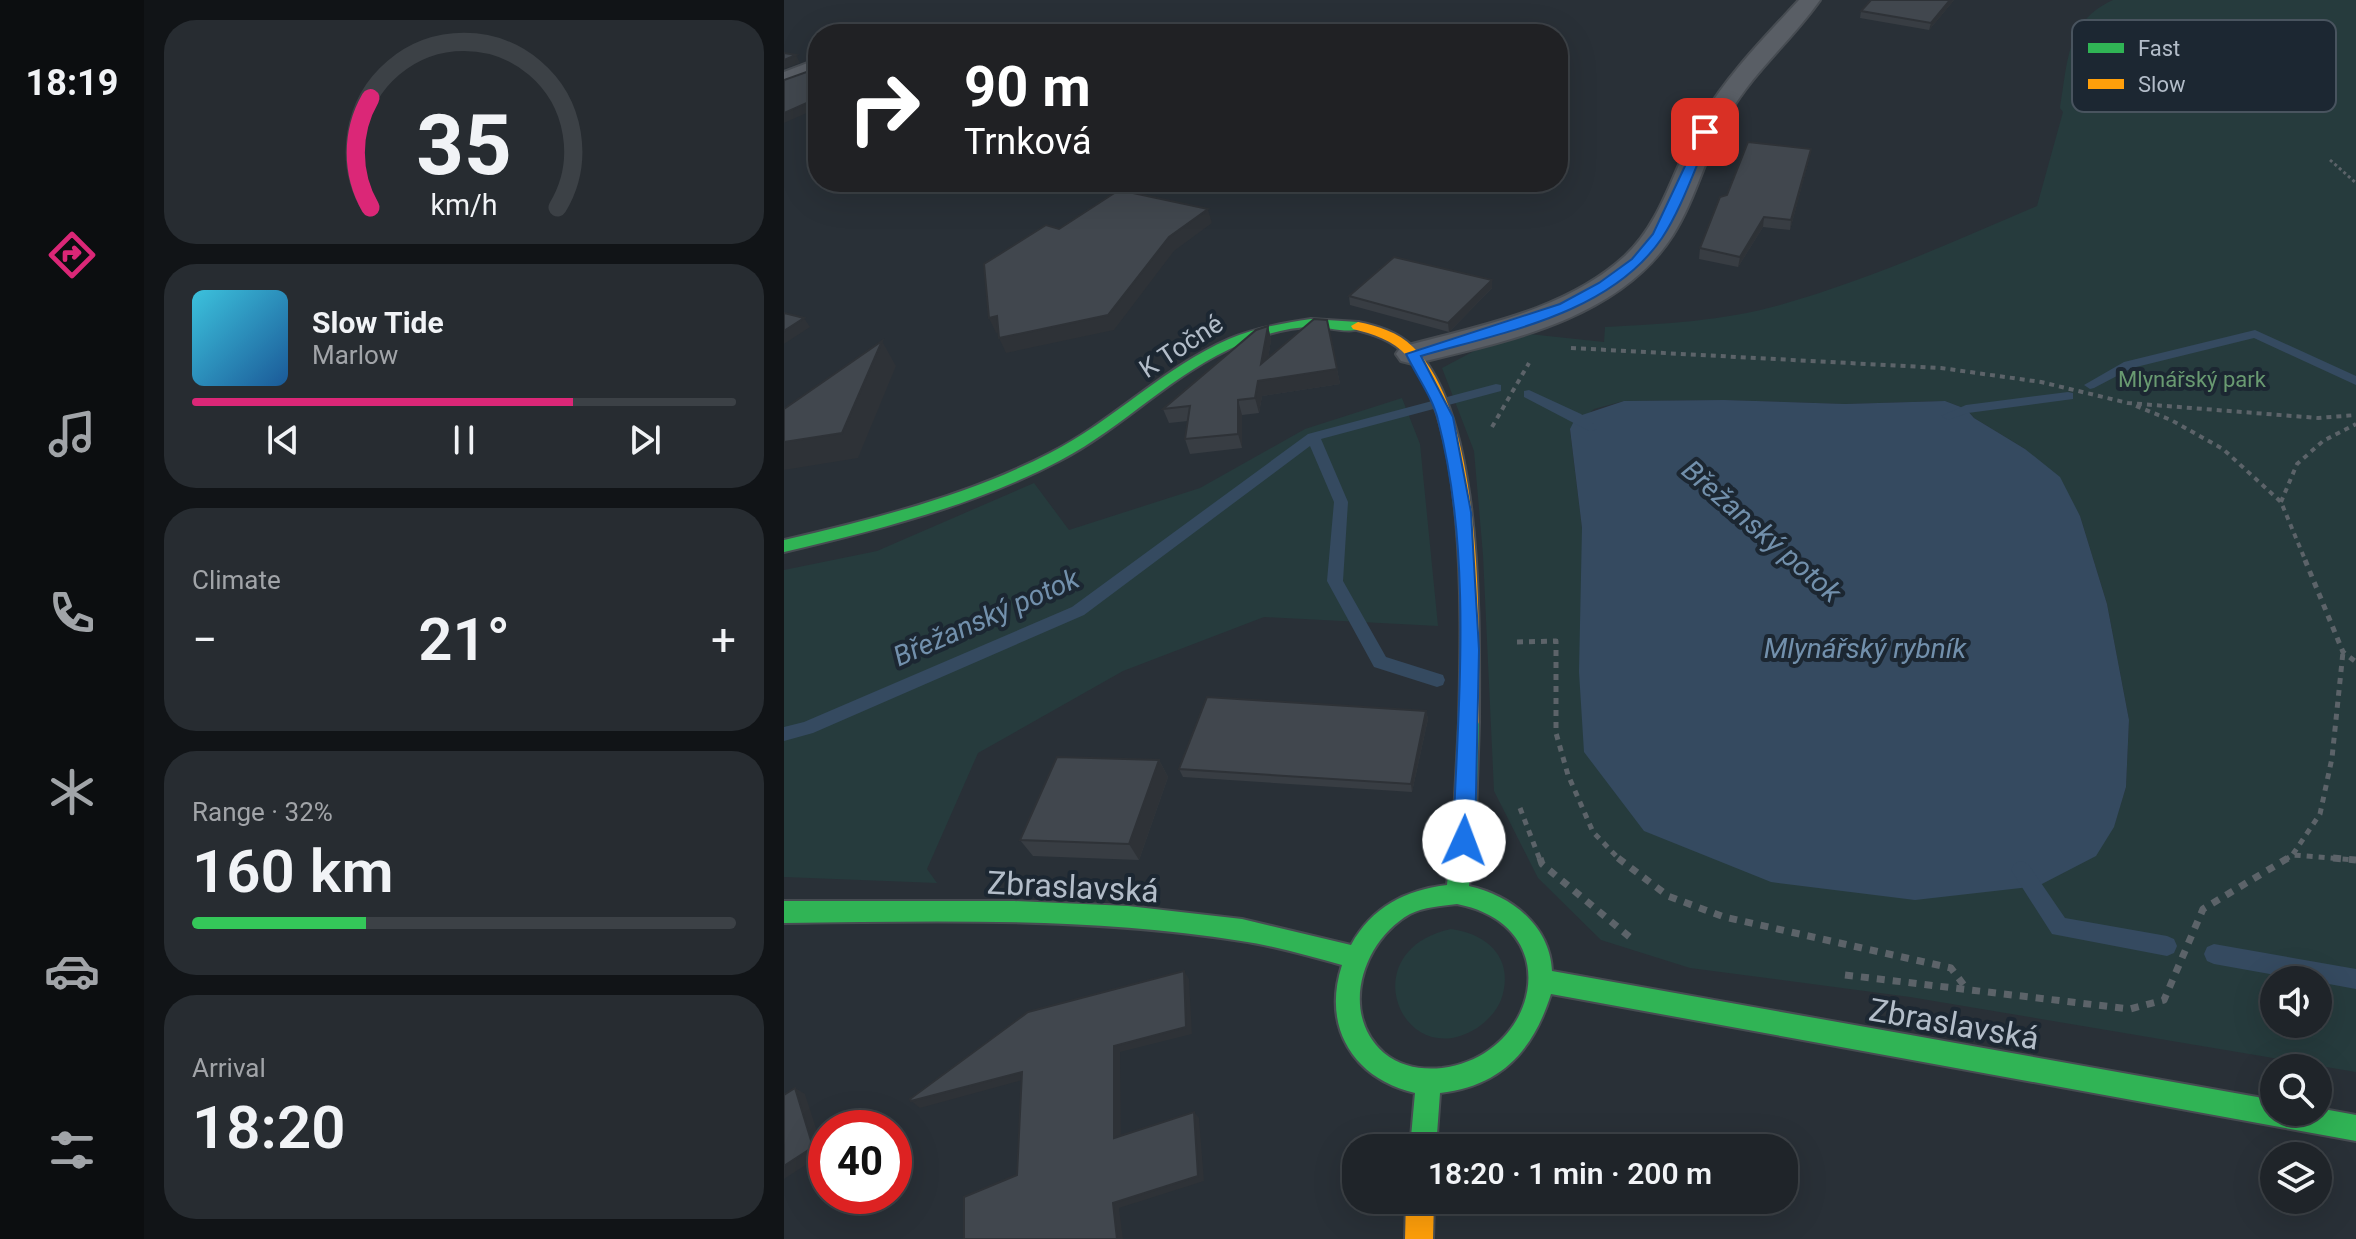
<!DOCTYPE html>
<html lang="en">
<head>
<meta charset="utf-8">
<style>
  :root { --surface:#1f2429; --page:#272c31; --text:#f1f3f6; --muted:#a1a4a8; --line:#3c4146; --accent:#db2777 }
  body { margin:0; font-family:Roboto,sans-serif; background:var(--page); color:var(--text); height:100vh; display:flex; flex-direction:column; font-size:30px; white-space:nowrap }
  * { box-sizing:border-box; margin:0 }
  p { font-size:26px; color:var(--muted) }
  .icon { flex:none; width:44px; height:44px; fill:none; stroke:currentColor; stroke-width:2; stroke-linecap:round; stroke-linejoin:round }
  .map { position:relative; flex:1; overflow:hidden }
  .side { display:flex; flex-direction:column; gap:20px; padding:20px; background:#111417; width:640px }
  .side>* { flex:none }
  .banner { position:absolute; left:24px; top:24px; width:760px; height:168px; border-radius:32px; box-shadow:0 8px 32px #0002,0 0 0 2px var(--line); background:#202124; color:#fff; overflow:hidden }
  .fabs { position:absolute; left:1476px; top:966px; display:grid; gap:16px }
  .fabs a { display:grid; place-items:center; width:72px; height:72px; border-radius:50%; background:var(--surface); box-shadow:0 8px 32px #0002,0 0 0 2px var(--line); font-size:40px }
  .speed { position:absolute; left:24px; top:1110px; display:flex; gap:16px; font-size:40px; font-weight:700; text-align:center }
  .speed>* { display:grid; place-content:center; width:104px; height:104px; border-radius:50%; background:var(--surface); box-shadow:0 8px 32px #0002,0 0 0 2px var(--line); line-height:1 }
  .speed .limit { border:12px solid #d22; background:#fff; color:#111 }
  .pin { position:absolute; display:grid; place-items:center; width:68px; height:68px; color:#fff; margin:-34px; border-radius:16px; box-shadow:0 4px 12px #0006 }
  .me { position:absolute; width:88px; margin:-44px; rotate:2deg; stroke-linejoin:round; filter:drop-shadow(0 0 6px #0008) }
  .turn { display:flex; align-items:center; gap:28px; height:168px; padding:0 24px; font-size:36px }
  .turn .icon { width:104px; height:104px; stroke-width:2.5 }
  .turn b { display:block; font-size:56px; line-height:68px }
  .big { font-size:60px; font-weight:600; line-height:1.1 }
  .side .tile { flex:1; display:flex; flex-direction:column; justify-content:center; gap:12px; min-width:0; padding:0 28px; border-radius:32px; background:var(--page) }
  .side .dial { align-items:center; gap:0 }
  .dial svg { height:208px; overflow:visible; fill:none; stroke:var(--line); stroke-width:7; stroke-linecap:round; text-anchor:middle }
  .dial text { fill:var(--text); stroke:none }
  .song { display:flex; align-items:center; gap:24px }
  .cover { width:96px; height:96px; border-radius:12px; background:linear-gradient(135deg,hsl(190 70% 55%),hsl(210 70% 35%)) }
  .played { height:8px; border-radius:4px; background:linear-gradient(90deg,var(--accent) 70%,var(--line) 70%) }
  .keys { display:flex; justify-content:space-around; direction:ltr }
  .heat { display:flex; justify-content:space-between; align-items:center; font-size:44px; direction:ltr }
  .charge { height:12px; border-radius:6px; background:linear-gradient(90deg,#34c759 32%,var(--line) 0) }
  .trip { position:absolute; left:558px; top:1134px; width:456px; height:80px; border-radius:32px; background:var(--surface); box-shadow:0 8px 32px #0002,0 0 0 2px var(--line); font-weight:600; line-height:80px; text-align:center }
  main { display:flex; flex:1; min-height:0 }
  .menu { display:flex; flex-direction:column; width:144px; justify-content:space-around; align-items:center; background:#0c0e10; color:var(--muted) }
  .menu .icon { width:56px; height:56px }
  .menu .selected { color:var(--accent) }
  .menu b { font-size:36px; color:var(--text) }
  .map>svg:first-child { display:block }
  .green { fill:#263b3d; fill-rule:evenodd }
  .water { fill:#354a60 }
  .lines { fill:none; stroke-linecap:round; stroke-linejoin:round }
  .stream { fill:#354a60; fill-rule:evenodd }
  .street-casing { stroke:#474c52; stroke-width:4 }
  .fast-casing { stroke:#474c52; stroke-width:4 }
  .slow-casing { stroke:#474c52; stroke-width:4 }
  .path-far3 { stroke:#5c6369; stroke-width:3; stroke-dasharray:3 3; stroke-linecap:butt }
  .path-far2 { stroke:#5c6369; stroke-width:4; stroke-dasharray:5 5; stroke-linecap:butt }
  .path-far1 { stroke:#5c6369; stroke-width:5; stroke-dasharray:6 6; stroke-linecap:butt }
  .path { stroke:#5c6369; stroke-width:7; stroke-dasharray:8 8; stroke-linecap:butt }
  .street { fill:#595e65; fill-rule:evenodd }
  .fast { fill:#30b455; fill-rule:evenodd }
  .slow { fill:#ff9f0a; fill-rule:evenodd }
  .wall { fill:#383d43 }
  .shaded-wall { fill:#2e3237 }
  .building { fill:#41474e; stroke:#2e3237; stroke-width:2 }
  .route { fill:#1a73e8; stroke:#114b97; stroke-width:2 }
  .labels { text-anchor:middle; stroke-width:8; stroke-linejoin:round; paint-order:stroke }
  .far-park-label { font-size:22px; fill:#699a71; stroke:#1c2732 }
  .street-label { font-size:26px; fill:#b3bdc9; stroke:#1c2732 }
  .water-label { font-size:28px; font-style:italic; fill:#7290ac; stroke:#1c2732 }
  .near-street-label { font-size:32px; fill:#b3bdc9; stroke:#1c2732 }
  .key { fill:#1c2732; stroke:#49545f; stroke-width:2 }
  .key-label { font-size:22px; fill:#b3bdc9 }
</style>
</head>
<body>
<main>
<nav class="menu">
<b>18:19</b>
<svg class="icon selected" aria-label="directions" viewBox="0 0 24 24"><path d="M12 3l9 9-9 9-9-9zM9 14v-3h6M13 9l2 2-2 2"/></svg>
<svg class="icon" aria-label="music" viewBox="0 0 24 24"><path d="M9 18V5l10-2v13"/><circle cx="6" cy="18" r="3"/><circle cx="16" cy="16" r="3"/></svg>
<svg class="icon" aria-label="phone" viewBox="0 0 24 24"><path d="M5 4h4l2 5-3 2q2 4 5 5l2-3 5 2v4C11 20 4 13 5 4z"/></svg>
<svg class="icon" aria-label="climate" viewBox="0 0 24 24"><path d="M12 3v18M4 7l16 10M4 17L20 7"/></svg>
<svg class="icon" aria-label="car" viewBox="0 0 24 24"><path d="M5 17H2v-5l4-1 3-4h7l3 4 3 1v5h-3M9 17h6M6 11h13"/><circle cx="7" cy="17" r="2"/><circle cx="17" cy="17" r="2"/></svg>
<svg class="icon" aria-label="filters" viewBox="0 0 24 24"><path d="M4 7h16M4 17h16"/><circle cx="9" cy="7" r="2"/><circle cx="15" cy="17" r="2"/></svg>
</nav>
<section class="side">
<div class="tile dial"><svg viewBox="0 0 100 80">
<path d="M14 69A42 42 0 1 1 86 69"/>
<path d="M14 69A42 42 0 0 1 14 27" stroke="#db2777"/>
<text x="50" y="56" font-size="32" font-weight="700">35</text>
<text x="50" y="72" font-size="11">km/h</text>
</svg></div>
<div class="tile">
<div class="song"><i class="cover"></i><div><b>Slow Tide</b><p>Marlow</p></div></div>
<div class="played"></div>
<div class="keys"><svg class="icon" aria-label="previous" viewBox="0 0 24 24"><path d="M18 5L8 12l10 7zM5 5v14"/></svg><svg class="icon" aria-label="pause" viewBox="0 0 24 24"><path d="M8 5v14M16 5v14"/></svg><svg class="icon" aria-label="next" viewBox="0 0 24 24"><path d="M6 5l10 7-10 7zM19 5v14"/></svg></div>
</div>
<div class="tile"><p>Climate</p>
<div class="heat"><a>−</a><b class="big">21°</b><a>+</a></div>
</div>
<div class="tile"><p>Range · 32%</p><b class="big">160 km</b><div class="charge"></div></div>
<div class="tile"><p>Arrival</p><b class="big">18:20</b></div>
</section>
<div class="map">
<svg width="1572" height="1239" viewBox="0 0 1572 1239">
  <rect width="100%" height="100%" fill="#293037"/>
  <!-- green -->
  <g class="green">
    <path d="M1329,0H1572V1072L1126,997L906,968L817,940L754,878L710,791L699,555L690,451L658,368L726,332L820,342L821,327C880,324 939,321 996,305C1084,280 1169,242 1253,206L1279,112L1276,108C1284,62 1282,21 1329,0ZM940,400L1061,404L1161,401L1182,409L1190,418L1241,449L1296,516L1323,604L1345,720L1342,787L1330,826L798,600V528L786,430L810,409L840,401ZM1490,980H1534V1024H1490Z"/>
    <path d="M618,398L636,444L654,626L480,617L339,671L194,753L143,869L153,883L0,877V570L93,551L250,483L285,530L416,488L521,429Z"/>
    <path d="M667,929C705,934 731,960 717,1000C712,1012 703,1021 693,1028C619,1075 566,951 667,929Z"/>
  </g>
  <!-- water -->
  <path class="water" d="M940,400L1061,404L1161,401L1182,409L1190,418L1241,449L1276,477L1296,516L1323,604L1345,720L1342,787L1330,827L1312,856L1254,886L1131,900L987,882L860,831L800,752L795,672L798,528L786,429L792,417L840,401Z"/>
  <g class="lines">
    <!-- stream -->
    <g class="stream">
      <path d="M1471,330L1572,376V385L1470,338L1348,368L1310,388L1306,389L1300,385L1340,362Z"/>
      <path d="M712,384L717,385V391L537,439L564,502L559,581L602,657L659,675L661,680L659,685L653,687L590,667L543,581L550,502L526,446L300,615L29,733L0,741V727L20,722L288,607L524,434Z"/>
      <path d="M745,390L797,414L814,428L807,432L740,397V391Z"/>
      <path d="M1284,392L1289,393V399L1184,413L1164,420L1157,416L1182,405Z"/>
      <path d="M1237,861L1244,864L1281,918L1383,936L1390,939L1393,946L1390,953L1383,956L1268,934L1227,870L1230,864Z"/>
      <path d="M1430,944L1572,969V989L1534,982V980H1520L1430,964L1423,961L1420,954L1423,947Z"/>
    </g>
    <!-- street casing -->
    <g class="street-casing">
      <g id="street">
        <path d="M1015,0H1036C1008,40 970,71 945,114C922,152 913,197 889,235C835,320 720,342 629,364L617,361L612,354L617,347C694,326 781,311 841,256C880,220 891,162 918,118C944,74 981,37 1015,0Z"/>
        <path d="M154,28H201L212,34H143Z"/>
        <path d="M34,59V74L0,87V72Z"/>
      </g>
    </g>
    <!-- fast casing -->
    <g class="fast-casing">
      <g id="fast">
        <path d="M527,319L574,322L581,326C568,336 543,326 528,327C503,327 479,335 457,344C391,371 340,427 277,460C192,505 94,530 0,552V540C90,519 183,496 266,453C329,421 380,367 445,339C472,328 499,323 527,319Z"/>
        <path d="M685,714L692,716L695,722L692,815L685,886C726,895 766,925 768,971L1490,1100V1112H1534V1108L1572,1115V1141L767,994C749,1051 717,1086 656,1093L652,1148H626L631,1093C568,1078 538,1026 558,965C525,956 492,946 457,941C306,917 153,921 0,923V901H230L344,906L458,919L567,945C588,907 621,890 663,885L670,815L675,722L678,716ZM673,904C785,926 754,1056 658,1068C638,1070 617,1067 600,1053C555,1014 578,941 626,914C640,907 657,906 673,904Z"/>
      </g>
    </g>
    <!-- slow casing -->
    <g class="slow-casing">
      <g id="slow">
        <path d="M574,322C594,326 614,332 629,347C701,415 695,628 695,722L692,728L685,730L678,728L675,722C677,631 685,426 623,356C609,340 589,334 569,329L567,326Z"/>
        <path d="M622,1200H650L649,1239H621Z"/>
      </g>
    </g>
    <!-- path-far3 -->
    <path class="path-far3" d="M1546,160L1572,183"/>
    <!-- path-far2 -->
    <g class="path-far2">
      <path d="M787,348L1157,368L1257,382L1344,403L1534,418L1572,415"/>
      <path d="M1352,406L1387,420L1439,449L1497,502L1522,562"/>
      <path d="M708,427L745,363"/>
      <path d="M1497,502L1513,464L1539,441L1572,424"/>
    </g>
    <!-- path-far1 -->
    <g class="path-far1">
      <path d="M1521,560L1559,652L1572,662"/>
      <path d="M733,642L772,641V733L784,775L809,832L836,860"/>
      <path d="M736,808L756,860"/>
      <path d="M1509,854L1536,814L1548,758L1559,652"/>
      <path d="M1500,860L1509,855L1572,860"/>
    </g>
    <!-- path -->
    <g class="path">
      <path d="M756,858L758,864L848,939"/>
      <path d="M834,858L884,896L940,917L1167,968L1182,988"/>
      <path d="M1549,858L1572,860"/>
      <path d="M1061,975L1346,1009L1380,1000L1419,909L1504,858"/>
    </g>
    <!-- street -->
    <use href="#street" class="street"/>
    <!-- fast -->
    <use href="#fast" class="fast"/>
    <!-- slow -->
    <use href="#slow" class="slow"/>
  </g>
  <!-- wall -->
  <g class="wall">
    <path d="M1087,0H1170L1145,30L1076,18L1077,11Z"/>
    <path d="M1025,159L1006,230L979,227L954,267L915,259L916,248L943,195Z"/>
    <path d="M708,280V288L665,332L566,305L565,296Z"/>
    <path d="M543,320L556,384L478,396L475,413L458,415V448L406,454L401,439L404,421L385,423L379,409L484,326L487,340L484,358Z"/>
    <path d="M642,711L644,719L628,792L399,777L395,769Z"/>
    <path d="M375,760L384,777L355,860L249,856L236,840Z"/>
  </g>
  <!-- shaded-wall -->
  <g class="shaded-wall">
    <path d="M1166,0H1170L1145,30L1147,23Z"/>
    <path d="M12,55L16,63L0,69V60Z"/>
    <path d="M34,98V108L0,123V113Z"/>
    <path d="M1027,149L1025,159L1006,230L1007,220Z"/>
    <path d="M424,209L428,223L390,251L330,330L222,353L215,338L385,237Z"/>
    <path d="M980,217L979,227L954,267L956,257Z"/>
    <path d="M708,280V288L665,332L664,323Z"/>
    <path d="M213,316L220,331L212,333L205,318Z"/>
    <path d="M20,318L26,327L0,344V331Z"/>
    <path d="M484,326L487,340L481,378L477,364Z"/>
    <path d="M98,341L112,366L74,458L0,470V442Z"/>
    <path d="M553,369L556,384L478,396L475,413L471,398L474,381Z"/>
    <path d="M454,400L458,415V448L454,434Z"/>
    <path d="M642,711L644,719L628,792L627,784Z"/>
    <path d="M375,760L384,777L355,860L345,844Z"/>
    <path d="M400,971L405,979L408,1034L336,1052L337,1144L330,1138V1046Z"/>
    <path d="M238,1072L246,1078L136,1108L127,1101Z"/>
    <path d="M11,1088L21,1094L40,1153L0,1179V1166Z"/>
    <path d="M410,1112L415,1118L420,1181L335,1208L339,1239H333L329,1203Z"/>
  </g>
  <!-- building -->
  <g class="building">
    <path d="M1087,0H1166L1147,23L1077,11Z"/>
    <path d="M0,53L12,55L0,60Z"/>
    <path d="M33,59L34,98L0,113V80L31,69Z"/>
    <path d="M964,142L1027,149L1007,220L980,217L956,257L916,248L936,197L943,195Z"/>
    <path d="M335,190L424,209L385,237L324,315L215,338L213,316L205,318L200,264L262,225L275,229Z"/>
    <path d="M610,257L708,280L664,323L565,296Z"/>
    <path d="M0,313L20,318L0,331Z"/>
    <path d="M530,319L543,320L553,369L474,381L471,398L454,400V434L401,439L406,406L379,409L472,330L484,326L477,364Z"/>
    <path d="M98,341L58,433L0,442V409Z"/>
    <path d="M423,697L642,711L627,784L395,769Z"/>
    <path d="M273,757L375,760L345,844L236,840Z"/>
    <path d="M400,971L402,1027L330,1046V1138L410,1112L414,1176L329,1203L333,1239H180V1197L233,1175L238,1072L127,1101L126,1099L244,1012Z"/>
    <path d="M11,1088L29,1147L0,1166V1095Z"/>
  </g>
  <!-- route -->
  <path class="route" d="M918,130L927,132C912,165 898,208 878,238C826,314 720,332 637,356L669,417L687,512L695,650L691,841L688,848L680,851L673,848L669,841C674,703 689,556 654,420C649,398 632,375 622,354L776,304L815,283L848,259L869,234Z"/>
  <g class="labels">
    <!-- far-park labels -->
    <g class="far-park-label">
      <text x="1408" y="387">Mlynářský park</text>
    </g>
    <!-- street labels -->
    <g class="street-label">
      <text transform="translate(397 346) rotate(-33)" y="9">K Točné</text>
    </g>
    <!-- water labels -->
    <g class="water-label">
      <text transform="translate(978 531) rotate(41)" y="10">Břežanský potok</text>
      <text transform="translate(202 617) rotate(-24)" y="10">Břežanský potok</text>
      <text x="1081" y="658">Mlynářský rybník</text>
    </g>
    <!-- near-street labels -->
    <g class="near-street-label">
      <text transform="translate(289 887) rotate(3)" y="11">Zbraslavská</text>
      <text transform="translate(1170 1024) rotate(10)" y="11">Zbraslavská</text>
    </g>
  </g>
  <!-- legend -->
  <rect x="1288" y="20" width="264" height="92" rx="12" class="key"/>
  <rect x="1304" y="43" width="36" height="10" fill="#30b455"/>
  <rect x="1304" y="79" width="36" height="10" fill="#ff9f0a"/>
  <g class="key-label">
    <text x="1354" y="56">Fast</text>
    <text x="1354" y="92">Slow</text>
  </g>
</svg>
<div class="fabs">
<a><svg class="icon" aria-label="sound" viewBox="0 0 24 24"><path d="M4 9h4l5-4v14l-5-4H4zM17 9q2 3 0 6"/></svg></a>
<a><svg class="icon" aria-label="search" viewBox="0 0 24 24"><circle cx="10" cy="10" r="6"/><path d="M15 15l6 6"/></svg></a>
<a><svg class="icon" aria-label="layers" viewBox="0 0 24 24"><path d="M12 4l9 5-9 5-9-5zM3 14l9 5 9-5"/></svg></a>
</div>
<div class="speed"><div class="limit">40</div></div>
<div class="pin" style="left:921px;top:132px;background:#d93025"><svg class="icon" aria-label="arrive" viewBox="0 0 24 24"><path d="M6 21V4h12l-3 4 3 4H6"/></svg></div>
<svg class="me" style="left:680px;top:841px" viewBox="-20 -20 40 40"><circle r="19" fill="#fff"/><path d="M0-13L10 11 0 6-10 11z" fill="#1a73e8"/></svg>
<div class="trip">18:20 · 1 min · 200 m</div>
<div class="banner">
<div class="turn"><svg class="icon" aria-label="right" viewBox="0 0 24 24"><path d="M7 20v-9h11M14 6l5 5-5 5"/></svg><div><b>90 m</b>Trnková</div></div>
</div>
</div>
</main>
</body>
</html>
